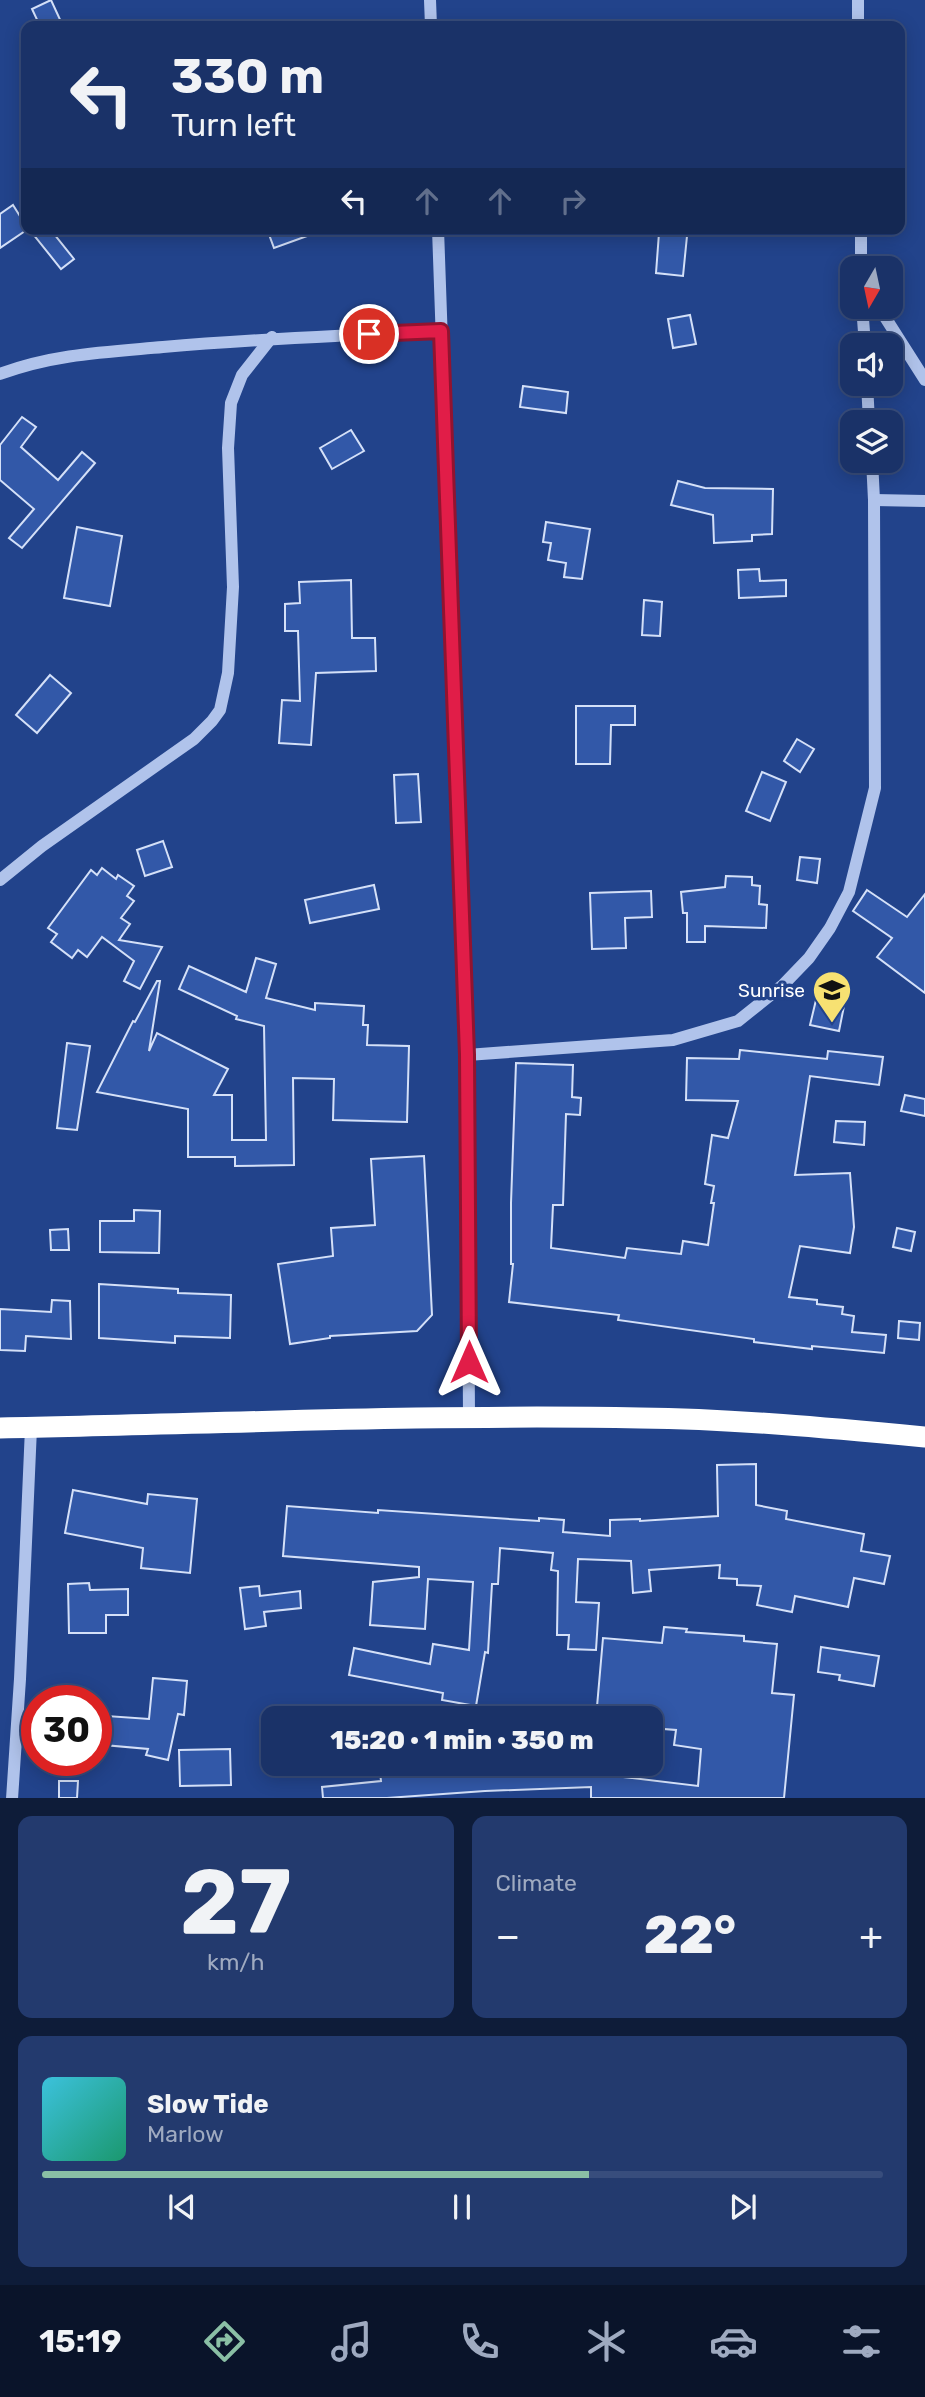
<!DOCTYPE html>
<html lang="en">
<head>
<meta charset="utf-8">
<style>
  :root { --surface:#1a3268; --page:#233a6e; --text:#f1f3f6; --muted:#9faac0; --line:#384d7c; --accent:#8abfa5 }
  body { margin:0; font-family:Rubik,sans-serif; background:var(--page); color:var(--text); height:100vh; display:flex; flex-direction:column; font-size:26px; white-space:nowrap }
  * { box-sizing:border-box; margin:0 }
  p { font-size:23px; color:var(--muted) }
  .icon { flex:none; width:38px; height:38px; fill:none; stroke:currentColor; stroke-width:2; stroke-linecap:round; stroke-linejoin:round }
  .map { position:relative; height:1798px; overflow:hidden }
  .details { display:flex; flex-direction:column; gap:18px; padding:18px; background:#0e1c39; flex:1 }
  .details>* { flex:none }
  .guide { position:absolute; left:21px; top:21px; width:884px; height:214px; border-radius:14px; box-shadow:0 4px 18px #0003,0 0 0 2px var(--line); background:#1a3268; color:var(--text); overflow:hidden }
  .needle { width:46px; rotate:189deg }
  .tools { position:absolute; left:840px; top:256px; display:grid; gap:14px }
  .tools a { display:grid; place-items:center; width:63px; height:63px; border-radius:14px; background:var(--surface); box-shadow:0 4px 18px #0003,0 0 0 2px var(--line); font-size:35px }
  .speed { position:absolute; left:21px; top:1685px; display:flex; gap:14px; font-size:35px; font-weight:700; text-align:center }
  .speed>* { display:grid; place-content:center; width:91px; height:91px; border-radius:50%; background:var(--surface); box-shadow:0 4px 18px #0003,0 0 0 2px var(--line); line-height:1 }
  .speed .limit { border:10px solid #d22; background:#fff; color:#111 }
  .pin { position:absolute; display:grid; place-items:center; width:60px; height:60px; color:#fff; margin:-30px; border:4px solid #fff; border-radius:50%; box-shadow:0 2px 7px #0007 }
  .me { position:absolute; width:77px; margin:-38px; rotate:0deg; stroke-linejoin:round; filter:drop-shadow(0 0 5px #0008) }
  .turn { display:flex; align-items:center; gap:24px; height:147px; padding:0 35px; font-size:32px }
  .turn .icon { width:91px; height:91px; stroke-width:2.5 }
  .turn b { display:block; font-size:49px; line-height:60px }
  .lanes { display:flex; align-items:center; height:66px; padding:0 35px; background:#0003; justify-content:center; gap:35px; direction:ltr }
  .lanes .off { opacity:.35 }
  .big { font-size:52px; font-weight:800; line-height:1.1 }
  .details .tile { flex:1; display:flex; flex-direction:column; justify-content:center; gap:10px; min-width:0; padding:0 24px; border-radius:14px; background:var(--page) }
  .details .dial { align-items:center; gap:0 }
  .dial b { font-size:91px; line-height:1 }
  .song { display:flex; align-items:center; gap:21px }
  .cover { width:84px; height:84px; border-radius:10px; background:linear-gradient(135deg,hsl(190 70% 55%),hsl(160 70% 35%)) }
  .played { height:7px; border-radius:4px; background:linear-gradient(90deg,var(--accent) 65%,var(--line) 65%) }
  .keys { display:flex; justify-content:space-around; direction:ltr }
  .heat { display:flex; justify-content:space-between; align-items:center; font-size:38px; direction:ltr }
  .details .tiles { flex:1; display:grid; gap:18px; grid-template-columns:1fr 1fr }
  .tile:last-child { grid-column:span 2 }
  .trip { position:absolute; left:261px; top:1706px; width:402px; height:70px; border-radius:14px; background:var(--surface); box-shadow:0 4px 18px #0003,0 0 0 2px var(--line); font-weight:800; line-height:70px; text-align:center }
  .tab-bar { display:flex; height:112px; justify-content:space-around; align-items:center; background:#0a142a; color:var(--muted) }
  .tab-bar .icon { width:49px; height:49px }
  .tab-bar .selected { color:var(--accent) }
  .tab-bar b { font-size:32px; color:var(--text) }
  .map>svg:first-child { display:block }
  .building { fill:#3258a8; stroke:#d4e0f8; stroke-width:2 }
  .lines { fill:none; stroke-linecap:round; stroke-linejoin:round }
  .minor { stroke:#b0c3eb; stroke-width:12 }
  .highway { stroke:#fff; stroke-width:21 }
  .route-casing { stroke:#92132f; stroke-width:18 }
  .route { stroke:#e11d48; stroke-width:12 }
  .labels { text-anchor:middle; stroke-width:7; stroke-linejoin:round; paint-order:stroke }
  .poi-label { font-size:19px; fill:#fff; stroke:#22438b; text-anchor:end }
</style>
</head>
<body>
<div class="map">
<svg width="925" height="1799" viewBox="0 0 925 1799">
  <rect width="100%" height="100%" fill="#22438b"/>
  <!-- building -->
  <g class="building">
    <path d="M51,0L63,26H40L32,9Z"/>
    <path d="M13,205L28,229L0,248V214Z"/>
    <path d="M29,229H50L74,259L61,269Z"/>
    <path d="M267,229H321V231L274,248Z"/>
    <path d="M659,233L687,236L683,276L656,273Z"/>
    <path d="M690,315L696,344L673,348L668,319Z"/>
    <path d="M523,386L568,392L566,413L520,407Z"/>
    <path d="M22,417L36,427L21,447L58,480L82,452L95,463L22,548L9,538L34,509L0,480V445Z"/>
    <path d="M351,430L364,451L332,469L320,448Z"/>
    <path d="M678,481L705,488L773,489L772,534L752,535V541L714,543L713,515L671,505Z"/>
    <path d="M546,522L590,529L582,579L564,577L566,563L548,560L551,543L543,542Z"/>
    <path d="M77,527L122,536L110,606L64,598Z"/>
    <path d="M759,569L760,581L786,580V596L739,598L738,570Z"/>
    <path d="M351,580L352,638H375L376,671L316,673L311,745L279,743L282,700L300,701L298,631H285V604L300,603L299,582Z"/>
    <path d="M644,600L662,602L660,636L642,635Z"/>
    <path d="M50,675L71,693L37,733L16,715Z"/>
    <path d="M576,706H635V725H611L610,764H576Z"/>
    <path d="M797,739L814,749L800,772L784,761Z"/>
    <path d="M762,772L786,782L770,821L746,811Z"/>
    <path d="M418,774L421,822L396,823L394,775Z"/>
    <path d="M163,841L172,867L145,876L137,850Z"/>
    <path d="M800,857L820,859L817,883L797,880Z"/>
    <path d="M102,868L116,879L118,875L134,886L127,896L134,901L121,918L130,924L119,940L162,947L140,989L124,981L134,961L102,937L87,957L78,950L72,958L51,942L57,934L48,928L91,870L97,875Z"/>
    <path d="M726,876L752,877V885L760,886L759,904L767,905L766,928L705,926V942H687V913H683L681,892L725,887Z"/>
    <path d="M374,885L379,909L310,923L305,900Z"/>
    <path d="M867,890L907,917L925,894V993L877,957L892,938L853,911Z"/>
    <path d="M651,891L652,917L625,918L626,948L592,949L590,893Z"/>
    <path d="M256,958L276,964L266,998L315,1010V1003L364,1006L363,1025H368L367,1045L409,1046L407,1122L333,1120L334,1079L293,1078L294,1165L235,1166V1157H188V1109L97,1092L133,1021L135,1022L157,981H160L149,1051L157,1033L228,1069L214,1095H232V1140H266L264,1026L236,1019L237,1016L179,989L189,966L246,992Z"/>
    <path d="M816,1000L844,1006L839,1031L810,1025Z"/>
    <path d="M67,1043L90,1046L77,1130L57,1128Z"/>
    <path d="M740,1050L827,1059L828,1051L883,1057L879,1085L810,1076L795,1175L850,1173L854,1227L850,1253L800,1246L789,1297L817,1300V1304L843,1307L842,1314L854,1316L852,1332L886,1335L884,1353L812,1346V1349L754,1342V1339L618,1320L619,1315L509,1302L513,1264H511V1203L516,1063L573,1065L572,1097L581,1098L580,1115L566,1114L563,1205H553L551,1248L625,1258L627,1248L681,1254L683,1241L708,1245L714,1203H711L714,1186L705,1184L712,1135L728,1138L738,1101L686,1100L687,1058L739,1059Z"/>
    <path d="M905,1095L925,1099V1116L901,1111Z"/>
    <path d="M836,1121L865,1122L864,1145L834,1142Z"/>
    <path d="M424,1156L432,1315L417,1331L330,1336V1338L290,1344L278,1264L333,1256L331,1228L375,1225L371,1159Z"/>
    <path d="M134,1210L160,1211L159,1253L100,1252V1221H134Z"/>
    <path d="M897,1228L915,1232L911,1251L893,1247Z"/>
    <path d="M68,1229L69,1250H51L50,1230Z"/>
    <path d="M99,1284L178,1289V1293L231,1295L230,1338L175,1336V1343L99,1338Z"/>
    <path d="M52,1300L70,1301L71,1339L26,1336L25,1351L0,1350V1309L51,1312Z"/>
    <path d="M899,1321L920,1323L919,1340L898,1338Z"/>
    <path d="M756,1464V1505L787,1511L786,1519L864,1534L861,1551L890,1556L884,1584L854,1578L848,1607L795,1596L792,1612L757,1605L761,1586L737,1585V1579L719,1578L720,1565L649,1570L651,1591L633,1593L631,1561L578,1559L576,1602L599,1603L596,1650L568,1649L569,1635H557L558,1571L551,1570L553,1553L500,1548L498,1584H492L488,1653L485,1652L476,1706L442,1700L443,1693L349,1675L354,1648L430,1664L433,1644L469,1650L473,1582L428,1579L425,1629L370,1625L373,1582L419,1577V1567L283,1556L287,1506L378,1513V1510L539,1521V1518L564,1520L563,1532L610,1536V1520L640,1519V1521L718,1516L717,1465Z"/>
    <path d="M73,1490L147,1504L148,1494L197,1499L190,1573L141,1568L143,1548L65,1533Z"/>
    <path d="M89,1583L90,1590L128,1589V1615H106V1633H69L68,1584Z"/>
    <path d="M259,1586L260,1596L300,1591L301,1608L264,1612L266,1626L245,1629L240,1588Z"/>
    <path d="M664,1627L687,1629L686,1632L744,1636V1641L777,1644L772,1693L794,1695L784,1798H591V1787L485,1791L387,1798H323L322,1787L381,1781L379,1764H625L624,1777L698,1786L701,1749L674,1745L676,1730L651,1728V1718H596L603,1638L662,1643Z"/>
    <path d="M821,1647L879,1656L874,1686L839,1680L840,1675L818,1672Z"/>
    <path d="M153,1678L187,1681L184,1715L178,1714L168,1760L146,1755L148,1749L104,1745L107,1716L149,1719Z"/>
    <path d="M230,1749L231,1785L180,1786L179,1750Z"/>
    <path d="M59,1781H78L77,1798H59Z"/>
  </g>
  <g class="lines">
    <!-- minor -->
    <g class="minor">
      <path d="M430,0L431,26"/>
      <path d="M858,0V26"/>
      <path d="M438,229L467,1055L469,1418"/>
      <path d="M861,229V268"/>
      <path d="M862,306L865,345"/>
      <path d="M878,306L925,380"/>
      <path d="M0,374C53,354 107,352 163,347C256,339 348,335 441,331"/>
      <path d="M867,383L869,422"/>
      <path d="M874,500L925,501"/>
      <path d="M0,880L42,846L194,739L212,721L220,710L228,673L233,587L228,448L231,403L242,375L272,337"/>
      <path d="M467,1055L673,1040L738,1021L783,985L809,958L830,928L849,892L875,788L874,500L872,460"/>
      <path d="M12,1799L20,1679L31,1428"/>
    </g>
    <!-- highway -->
    <path class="highway" d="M0,1428C213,1424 427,1414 640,1418C735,1419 830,1428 925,1437"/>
  </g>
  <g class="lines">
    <!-- route casing -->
    <g class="route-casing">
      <path id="route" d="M369,334L441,331L467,1055L469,1362"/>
    </g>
    <!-- route -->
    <use href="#route" class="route"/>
  </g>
  <!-- icons -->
  <defs>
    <g id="school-pin" transform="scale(2.0125)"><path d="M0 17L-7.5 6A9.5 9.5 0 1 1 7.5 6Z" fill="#f7e172" stroke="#22438b"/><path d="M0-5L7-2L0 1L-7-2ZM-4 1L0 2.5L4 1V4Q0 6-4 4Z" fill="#111"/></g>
  </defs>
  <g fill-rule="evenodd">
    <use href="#school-pin" x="832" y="990"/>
  </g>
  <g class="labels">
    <!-- poi labels -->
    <g class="poi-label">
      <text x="805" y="997">Sunrise</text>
    </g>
  </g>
</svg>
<div class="tools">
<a><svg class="needle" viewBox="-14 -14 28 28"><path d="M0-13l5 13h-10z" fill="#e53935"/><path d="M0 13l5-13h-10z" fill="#9faac0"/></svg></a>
<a><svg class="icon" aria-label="sound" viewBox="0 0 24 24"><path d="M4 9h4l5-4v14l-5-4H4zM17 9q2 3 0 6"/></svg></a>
<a><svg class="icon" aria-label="layers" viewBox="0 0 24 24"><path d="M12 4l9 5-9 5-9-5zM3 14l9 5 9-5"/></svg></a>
</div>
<div class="speed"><div class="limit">30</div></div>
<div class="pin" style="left:369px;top:334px;background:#d93025"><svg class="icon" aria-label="arrive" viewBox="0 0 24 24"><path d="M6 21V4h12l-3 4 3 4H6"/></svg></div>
<svg class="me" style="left:469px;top:1362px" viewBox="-20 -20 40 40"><path d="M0-17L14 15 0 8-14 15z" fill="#e11d48" stroke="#fff" stroke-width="4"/></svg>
<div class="trip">15:20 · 1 min · 350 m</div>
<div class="guide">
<div class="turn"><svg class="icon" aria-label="left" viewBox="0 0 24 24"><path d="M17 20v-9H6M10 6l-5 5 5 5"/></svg><div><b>330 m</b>Turn left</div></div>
<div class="lanes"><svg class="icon" aria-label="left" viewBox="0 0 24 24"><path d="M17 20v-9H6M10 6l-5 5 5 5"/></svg><svg class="icon off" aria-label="ahead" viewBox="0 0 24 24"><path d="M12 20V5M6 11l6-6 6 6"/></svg><svg class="icon off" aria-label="ahead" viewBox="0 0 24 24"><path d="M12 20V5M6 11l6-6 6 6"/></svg><svg class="icon off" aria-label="right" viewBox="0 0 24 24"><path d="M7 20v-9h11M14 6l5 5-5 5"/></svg></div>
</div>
</div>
<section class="details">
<div class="tiles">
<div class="tile dial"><b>27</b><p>km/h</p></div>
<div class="tile"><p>Climate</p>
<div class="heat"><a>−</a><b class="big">22°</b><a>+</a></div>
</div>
<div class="tile">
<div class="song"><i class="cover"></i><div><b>Slow Tide</b><p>Marlow</p></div></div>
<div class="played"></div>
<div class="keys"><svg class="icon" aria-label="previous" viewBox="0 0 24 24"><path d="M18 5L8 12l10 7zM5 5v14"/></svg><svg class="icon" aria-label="pause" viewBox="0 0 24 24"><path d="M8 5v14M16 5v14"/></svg><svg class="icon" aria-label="next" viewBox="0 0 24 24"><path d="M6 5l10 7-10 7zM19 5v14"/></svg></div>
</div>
</div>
</section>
<nav class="tab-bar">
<b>15:19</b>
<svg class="icon selected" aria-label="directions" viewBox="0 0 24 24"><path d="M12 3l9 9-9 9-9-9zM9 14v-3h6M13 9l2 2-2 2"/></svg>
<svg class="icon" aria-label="music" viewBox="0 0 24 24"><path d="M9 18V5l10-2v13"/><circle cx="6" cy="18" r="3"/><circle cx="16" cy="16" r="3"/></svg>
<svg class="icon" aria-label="phone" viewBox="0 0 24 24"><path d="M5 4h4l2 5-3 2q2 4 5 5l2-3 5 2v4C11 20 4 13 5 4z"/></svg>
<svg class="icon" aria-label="climate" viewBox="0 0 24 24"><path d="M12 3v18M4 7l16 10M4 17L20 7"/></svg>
<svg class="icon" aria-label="car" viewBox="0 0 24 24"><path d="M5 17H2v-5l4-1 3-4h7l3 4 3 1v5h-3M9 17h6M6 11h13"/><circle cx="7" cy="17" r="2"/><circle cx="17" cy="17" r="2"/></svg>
<svg class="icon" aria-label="filters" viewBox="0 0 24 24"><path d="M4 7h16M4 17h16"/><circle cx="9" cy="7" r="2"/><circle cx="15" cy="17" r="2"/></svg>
</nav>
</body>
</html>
